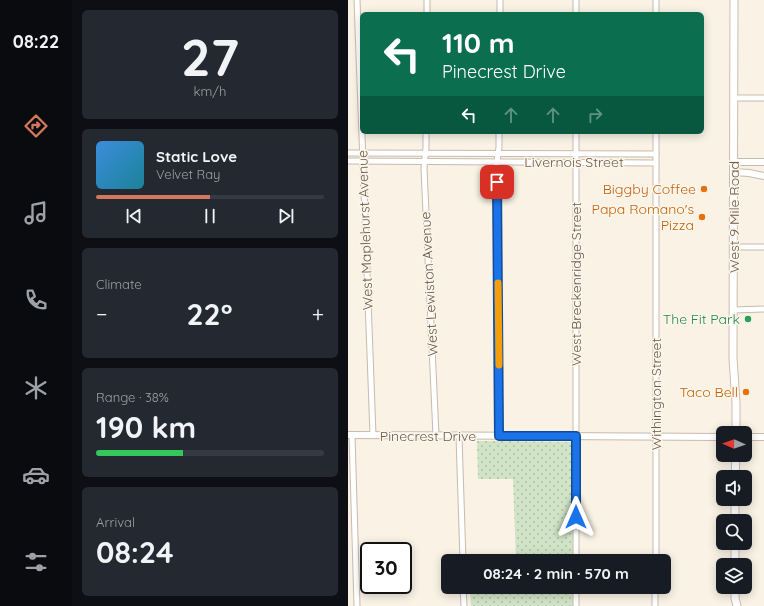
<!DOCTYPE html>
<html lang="en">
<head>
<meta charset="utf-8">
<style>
  :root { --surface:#171b24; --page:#242831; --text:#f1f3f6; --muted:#9ea1a6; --line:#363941; --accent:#d3785a }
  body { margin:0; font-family:Quicksand,sans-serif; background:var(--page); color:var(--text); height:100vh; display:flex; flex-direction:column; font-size:15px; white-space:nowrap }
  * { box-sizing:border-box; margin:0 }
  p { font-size:13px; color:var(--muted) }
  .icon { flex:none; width:22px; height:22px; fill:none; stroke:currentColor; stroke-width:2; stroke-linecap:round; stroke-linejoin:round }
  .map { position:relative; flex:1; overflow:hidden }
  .panel { display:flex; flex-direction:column; gap:10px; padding:10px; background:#0d0f14; width:276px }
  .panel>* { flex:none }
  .banner { position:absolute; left:12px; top:12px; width:344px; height:122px; border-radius:6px; box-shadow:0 2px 10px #0003; background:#0b6e4f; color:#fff; overflow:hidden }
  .needle { width:26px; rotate:272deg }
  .buttons { position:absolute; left:368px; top:426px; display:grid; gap:8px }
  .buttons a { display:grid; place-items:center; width:36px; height:36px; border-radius:6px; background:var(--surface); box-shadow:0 2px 10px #0003; font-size:20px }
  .speed { position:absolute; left:12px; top:542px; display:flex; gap:8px; font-size:20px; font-weight:700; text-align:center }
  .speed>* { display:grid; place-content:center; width:52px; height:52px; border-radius:50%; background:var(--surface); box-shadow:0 2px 10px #0003; line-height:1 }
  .speed .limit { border:2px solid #111; border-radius:6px; background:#fff; color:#111 }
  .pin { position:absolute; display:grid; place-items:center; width:34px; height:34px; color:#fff; margin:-17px; border-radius:8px; box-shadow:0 2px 6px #0006 }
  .me { position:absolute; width:44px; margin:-22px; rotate:0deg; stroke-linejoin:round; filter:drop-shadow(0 0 3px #0008) }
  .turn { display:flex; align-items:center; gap:14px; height:84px; padding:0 16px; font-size:18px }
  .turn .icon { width:52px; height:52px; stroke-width:2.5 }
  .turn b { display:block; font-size:28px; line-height:34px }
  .lanes { display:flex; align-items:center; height:38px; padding:0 16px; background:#0003; justify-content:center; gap:20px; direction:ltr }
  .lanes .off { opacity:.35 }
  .big { font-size:30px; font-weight:700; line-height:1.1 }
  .panel .widget { flex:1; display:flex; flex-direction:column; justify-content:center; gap:6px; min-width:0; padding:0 14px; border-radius:6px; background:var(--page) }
  .panel .dial { align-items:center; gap:0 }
  .dial b { font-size:52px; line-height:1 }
  .song { display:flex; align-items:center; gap:12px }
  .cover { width:48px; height:48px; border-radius:6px; background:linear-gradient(135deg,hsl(210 70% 55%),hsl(190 70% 35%)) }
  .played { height:4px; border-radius:2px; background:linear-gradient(90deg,var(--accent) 50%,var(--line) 50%) }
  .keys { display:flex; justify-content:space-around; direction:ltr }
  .heat { display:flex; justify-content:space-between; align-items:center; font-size:22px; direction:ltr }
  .charge { height:6px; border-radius:3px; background:linear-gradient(90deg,#34c759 38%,var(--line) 0) }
  .trip { position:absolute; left:93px; top:554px; width:230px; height:40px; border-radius:6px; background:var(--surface); box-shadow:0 2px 10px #0003; font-weight:700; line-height:40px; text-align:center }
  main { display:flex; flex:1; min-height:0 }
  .tabs { display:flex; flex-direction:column; width:72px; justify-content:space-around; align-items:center; background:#090b0e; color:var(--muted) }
  .tabs .icon { width:28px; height:28px }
  .tabs .active { color:var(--accent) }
  .tabs b { font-size:18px; color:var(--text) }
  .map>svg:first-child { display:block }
  .park { fill:url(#park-dots) }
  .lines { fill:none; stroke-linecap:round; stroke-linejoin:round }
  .minor-casing { stroke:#c8baad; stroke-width:7 }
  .tertiary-casing { stroke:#c8baad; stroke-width:8 }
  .secondary-casing { stroke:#cdbcae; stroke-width:9 }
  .minor { stroke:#fff; stroke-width:5 }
  .tertiary { stroke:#fff; stroke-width:6 }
  .secondary { stroke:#fff; stroke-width:7 }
  .route-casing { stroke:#114b97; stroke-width:10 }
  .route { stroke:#1a73e8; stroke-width:7 }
  .slow { stroke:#f59e0b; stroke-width:7 }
  .food-dot { fill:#e8710a; stroke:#fcf6eb; stroke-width:1.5 }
  .leisure-dot { fill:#2e9e5b; stroke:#fcf6eb; stroke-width:1.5 }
  .labels { text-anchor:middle; stroke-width:3; stroke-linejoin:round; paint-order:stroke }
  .street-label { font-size:14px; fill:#6e5a4e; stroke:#fcf6eb }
  .food-label { font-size:14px; fill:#c56008; stroke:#fcf6eb; text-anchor:end }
  .leisure-label { font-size:14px; fill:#27864d; stroke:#fcf6eb; text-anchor:end }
</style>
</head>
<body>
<main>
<nav class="tabs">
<b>08:22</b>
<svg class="icon active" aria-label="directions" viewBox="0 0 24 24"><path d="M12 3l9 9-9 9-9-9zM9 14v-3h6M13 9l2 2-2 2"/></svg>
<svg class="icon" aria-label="music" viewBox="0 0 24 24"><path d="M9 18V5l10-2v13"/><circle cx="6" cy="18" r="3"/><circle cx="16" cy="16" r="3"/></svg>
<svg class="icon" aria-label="phone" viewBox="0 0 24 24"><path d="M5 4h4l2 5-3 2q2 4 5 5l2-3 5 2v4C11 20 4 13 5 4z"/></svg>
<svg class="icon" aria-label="climate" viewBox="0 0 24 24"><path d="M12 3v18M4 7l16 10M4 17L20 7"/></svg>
<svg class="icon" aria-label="car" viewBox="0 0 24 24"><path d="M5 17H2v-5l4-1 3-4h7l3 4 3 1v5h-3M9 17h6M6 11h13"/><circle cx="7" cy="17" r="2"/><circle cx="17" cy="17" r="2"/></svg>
<svg class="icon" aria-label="filters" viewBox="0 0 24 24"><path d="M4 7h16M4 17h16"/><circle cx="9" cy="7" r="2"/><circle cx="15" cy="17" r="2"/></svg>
</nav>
<section class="panel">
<div class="widget dial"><b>27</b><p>km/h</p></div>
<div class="widget">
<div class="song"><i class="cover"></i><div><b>Static Love</b><p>Velvet Ray</p></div></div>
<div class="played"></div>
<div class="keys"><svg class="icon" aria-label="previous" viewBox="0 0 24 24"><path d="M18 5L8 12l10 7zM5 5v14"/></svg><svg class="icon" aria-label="pause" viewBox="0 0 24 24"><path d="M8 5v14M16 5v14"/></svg><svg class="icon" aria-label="next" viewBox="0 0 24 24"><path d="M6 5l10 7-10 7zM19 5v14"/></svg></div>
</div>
<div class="widget"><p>Climate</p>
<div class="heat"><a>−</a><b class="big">22°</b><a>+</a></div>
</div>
<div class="widget"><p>Range · 38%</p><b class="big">190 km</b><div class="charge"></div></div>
<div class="widget"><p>Arrival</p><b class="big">08:24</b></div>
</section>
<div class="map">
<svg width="416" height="606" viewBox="0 0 416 606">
  <defs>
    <pattern id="park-dots" width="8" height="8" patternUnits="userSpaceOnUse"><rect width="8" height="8" fill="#d1e4c6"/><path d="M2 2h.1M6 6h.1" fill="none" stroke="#aebca3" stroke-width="1.8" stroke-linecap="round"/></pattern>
  </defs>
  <rect width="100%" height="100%" fill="#f9f2e5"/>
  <!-- park -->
  <g class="park">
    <path d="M129,441L226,442L225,561H168L165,479H130Z"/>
    <path d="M122,587H225V606H123Z"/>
  </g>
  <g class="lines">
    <!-- minor casing -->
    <g class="minor-casing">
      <g id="minor">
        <path d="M9,0L25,435"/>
        <path d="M79,14V0"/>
        <path d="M152,14V0"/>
        <path d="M228,14V0"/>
        <path d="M308,14V0"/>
        <path d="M386,98H416"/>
        <path d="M78,132V147L76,168L88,436"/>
        <path d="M151,132V147L148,168L151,436"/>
        <path d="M228,132V561"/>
        <path d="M0,153L308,154"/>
        <path d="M0,161L308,163"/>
        <path d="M385,247H416"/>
        <path d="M385,310L416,309"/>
        <path d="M4,435L9,606"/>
        <path d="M111,436L115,561"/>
        <path d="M308,561V132"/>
        <path d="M115,587L116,606"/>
        <path d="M228,606V587"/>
        <path d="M307,606V587"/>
      </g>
    </g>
    <!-- tertiary casing -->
    <g class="tertiary-casing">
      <g id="tertiary">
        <path d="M386,162H416"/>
        <path d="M386,172L401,173L416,176"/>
        <path d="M0,435L375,437"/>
        <path d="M397,437H416"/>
      </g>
    </g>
    <!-- secondary casing -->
    <g class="secondary-casing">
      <g id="secondary">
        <path d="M386,0L385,358L388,403V433"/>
        <path d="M387,477L388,455"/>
        <path d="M387,521V499"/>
        <path d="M387,565V543"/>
        <path d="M387,587V598L389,606"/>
      </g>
    </g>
    <!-- minor -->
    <use href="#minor" class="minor"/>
    <!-- tertiary -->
    <use href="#tertiary" class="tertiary"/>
    <!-- secondary -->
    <use href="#secondary" class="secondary"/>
  </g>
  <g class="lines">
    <!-- route casing -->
    <g class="route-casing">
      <path id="route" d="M149,182L151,436H228V517"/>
    </g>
    <!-- route -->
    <use href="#route" class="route"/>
    <!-- slow -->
    <path class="slow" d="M150,283L151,365"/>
  </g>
  <!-- markers -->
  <g class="food-dot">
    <circle cx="356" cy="189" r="4"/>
    <circle cx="354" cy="217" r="4"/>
    <circle cx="398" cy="392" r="4"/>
  </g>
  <circle class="leisure-dot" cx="400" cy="319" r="4"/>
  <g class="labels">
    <!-- street labels -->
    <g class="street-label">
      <text x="226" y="167">Livernois Street</text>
      <text transform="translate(386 217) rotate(-90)" y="5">West 9 Mile Road</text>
      <text transform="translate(17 230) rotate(-92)" y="5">West Maplehurst Avenue</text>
      <text transform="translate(81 284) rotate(-93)" y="5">West Lewiston Avenue</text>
      <text transform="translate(228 284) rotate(-90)" y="5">West Breckenridge Street</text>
      <text transform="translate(308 394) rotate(-90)" y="5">Withington Street</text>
      <text x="80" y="441">Pinecrest Drive</text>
    </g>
    <!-- food labels -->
    <g class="food-label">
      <text x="348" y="194">Biggby Coffee</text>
      <text x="346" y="214">Papa Romano's<tspan x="346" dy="16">Pizza</tspan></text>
      <text x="390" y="397">Taco Bell</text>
    </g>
    <!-- leisure labels -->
    <g class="leisure-label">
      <text x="392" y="324">The Fit Park</text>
    </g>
  </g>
</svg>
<div class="buttons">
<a><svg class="needle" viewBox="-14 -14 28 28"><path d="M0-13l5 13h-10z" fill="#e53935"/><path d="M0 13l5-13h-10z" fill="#9ea1a6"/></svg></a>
<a><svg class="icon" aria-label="sound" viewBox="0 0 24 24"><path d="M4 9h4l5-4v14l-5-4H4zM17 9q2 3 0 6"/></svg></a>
<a><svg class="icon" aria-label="search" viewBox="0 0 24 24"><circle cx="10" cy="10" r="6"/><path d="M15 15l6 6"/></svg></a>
<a><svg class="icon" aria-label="layers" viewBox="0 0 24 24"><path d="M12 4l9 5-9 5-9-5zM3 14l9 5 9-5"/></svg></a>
</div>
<div class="speed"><div class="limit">30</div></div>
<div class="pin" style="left:149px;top:182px;background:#d93025"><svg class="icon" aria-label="arrive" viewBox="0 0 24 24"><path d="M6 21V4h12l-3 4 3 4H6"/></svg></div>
<svg class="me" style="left:228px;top:517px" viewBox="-20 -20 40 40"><path d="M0-17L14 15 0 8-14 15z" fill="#1a73e8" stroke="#fff" stroke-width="4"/></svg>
<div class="trip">08:24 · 2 min · 570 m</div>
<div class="banner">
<div class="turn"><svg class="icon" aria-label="left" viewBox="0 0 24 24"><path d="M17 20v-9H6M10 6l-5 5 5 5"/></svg><div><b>110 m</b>Pinecrest Drive</div></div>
<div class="lanes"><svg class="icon" aria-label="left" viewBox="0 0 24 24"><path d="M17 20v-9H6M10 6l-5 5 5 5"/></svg><svg class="icon off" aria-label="ahead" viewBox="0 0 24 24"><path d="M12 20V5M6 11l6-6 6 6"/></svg><svg class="icon off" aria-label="ahead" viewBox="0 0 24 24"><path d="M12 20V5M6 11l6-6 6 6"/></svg><svg class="icon off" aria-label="right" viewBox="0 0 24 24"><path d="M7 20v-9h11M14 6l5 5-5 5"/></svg></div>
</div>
</div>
</main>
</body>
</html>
